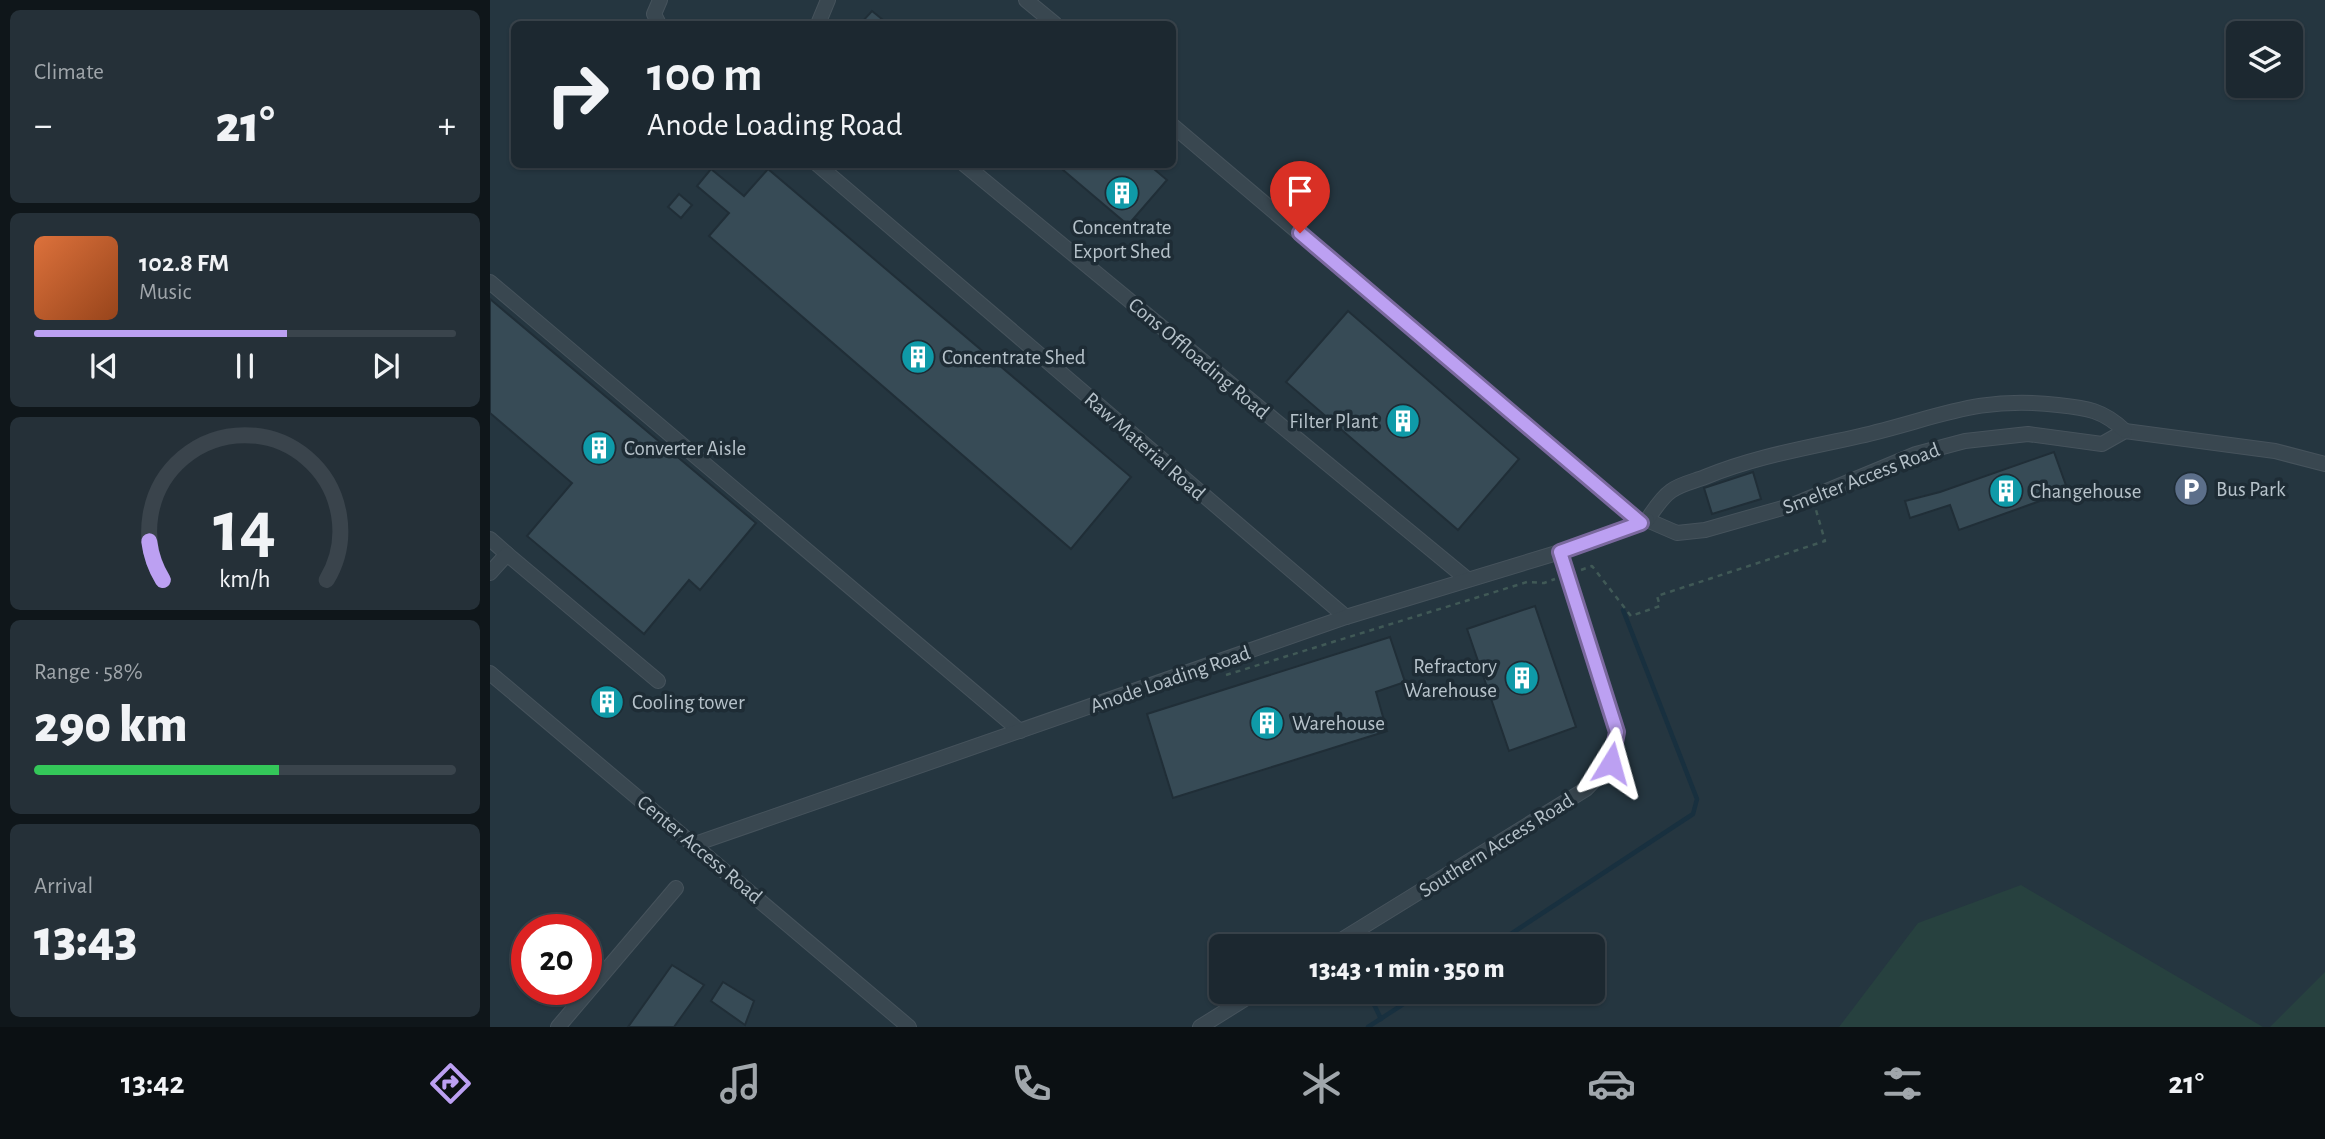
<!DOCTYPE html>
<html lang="en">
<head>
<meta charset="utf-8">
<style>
  :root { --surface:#1c2830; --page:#253038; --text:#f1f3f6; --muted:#a0a6ab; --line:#3a444c; --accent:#bca0f2 }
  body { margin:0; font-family:"Alegreya Sans",sans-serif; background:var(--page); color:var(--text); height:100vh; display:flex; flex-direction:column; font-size:26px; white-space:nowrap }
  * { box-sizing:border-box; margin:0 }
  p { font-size:23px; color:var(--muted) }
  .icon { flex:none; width:38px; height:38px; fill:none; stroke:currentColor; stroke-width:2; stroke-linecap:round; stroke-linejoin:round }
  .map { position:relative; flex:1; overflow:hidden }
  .side { display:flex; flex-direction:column; gap:10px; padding:10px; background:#0f161a; width:490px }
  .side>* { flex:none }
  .top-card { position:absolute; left:21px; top:21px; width:665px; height:147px; border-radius:10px; box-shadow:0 2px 5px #0004,0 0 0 2px var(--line); background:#1c2830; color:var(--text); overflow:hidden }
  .tools { position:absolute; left:1736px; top:21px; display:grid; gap:14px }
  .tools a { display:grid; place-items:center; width:77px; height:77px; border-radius:10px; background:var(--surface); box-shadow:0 2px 5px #0004,0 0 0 2px var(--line); font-size:35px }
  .speed { position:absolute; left:21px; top:914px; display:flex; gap:14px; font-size:35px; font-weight:700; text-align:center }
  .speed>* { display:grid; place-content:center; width:91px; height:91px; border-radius:50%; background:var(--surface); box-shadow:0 2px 5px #0004,0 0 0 2px var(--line); line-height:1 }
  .speed .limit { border:10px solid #d22; background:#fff; color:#111 }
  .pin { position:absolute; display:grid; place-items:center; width:60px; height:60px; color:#fff; margin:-72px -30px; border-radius:50% 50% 50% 0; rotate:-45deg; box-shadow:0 0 7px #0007 }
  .pin .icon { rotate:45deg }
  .me { position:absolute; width:77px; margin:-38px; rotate:8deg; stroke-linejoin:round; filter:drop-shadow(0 0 5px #0008) }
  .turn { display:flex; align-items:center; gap:24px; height:147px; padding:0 21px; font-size:32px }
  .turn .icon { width:91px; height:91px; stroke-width:2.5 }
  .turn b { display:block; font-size:49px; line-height:60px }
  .big { font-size:52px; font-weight:800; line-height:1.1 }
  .side .card { flex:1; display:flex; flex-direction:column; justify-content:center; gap:10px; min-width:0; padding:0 24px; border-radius:10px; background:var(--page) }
  .side .dial { align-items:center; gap:0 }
  .dial svg { height:182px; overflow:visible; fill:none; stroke:var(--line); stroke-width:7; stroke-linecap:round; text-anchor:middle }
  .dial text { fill:var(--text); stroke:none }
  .song { display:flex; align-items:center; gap:21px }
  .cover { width:84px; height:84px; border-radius:10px; background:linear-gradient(135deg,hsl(20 70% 55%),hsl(20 70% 35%)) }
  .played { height:7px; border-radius:4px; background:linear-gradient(90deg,var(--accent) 60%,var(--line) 60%) }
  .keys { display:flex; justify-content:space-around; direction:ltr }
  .heat { display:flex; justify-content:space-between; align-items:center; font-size:38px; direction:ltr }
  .charge { height:10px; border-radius:5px; background:linear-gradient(90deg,#34c759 58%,var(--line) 0) }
  .trip { position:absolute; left:719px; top:934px; width:396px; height:70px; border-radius:10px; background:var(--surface); box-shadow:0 2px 5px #0004,0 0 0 2px var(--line); font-weight:800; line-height:70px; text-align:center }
  .tabs { display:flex; height:112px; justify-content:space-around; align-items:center; background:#0b1013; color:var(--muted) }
  .tabs .icon { width:49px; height:49px }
  .tabs .selected { color:var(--accent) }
  .tabs b { font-size:32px; color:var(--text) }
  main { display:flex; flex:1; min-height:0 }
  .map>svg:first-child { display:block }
  .green { fill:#27413f }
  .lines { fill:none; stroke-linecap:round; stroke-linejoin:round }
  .stream { stroke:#18303f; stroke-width:4.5 }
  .building { fill:#374b56; stroke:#202e37; stroke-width:2 }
  .minor-casing { stroke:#46535c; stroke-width:16 }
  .path { stroke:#405956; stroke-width:2.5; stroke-dasharray:5 5; stroke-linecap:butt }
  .minor { stroke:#394750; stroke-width:14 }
  .route-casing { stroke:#7a689d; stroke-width:18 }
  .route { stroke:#bca0f2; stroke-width:12 }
  .labels { text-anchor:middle; stroke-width:7; stroke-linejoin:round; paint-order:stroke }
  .poi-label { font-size:21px; fill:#b6c2ca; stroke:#1e2c35; text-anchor:start }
  .street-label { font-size:21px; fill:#b6c2ca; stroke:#1e2c35 }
</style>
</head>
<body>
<main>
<section class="side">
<div class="card"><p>Climate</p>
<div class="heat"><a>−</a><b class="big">21°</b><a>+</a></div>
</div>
<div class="card">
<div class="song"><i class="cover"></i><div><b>102.8 FM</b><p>Music</p></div></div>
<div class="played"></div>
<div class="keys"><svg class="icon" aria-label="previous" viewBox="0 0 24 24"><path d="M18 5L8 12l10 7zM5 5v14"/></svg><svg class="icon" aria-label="pause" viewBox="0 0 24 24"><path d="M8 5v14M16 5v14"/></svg><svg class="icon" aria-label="next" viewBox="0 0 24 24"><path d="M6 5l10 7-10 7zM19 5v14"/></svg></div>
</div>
<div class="card dial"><svg viewBox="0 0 100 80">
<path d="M14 69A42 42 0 1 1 86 69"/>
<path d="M14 69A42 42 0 0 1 8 52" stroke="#bca0f2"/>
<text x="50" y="56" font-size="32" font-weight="700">14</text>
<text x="50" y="72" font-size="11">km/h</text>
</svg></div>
<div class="card"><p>Range · 58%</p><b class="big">290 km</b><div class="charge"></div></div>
<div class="card"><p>Arrival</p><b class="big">13:43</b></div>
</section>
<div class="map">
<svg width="1835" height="1027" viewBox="0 0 1835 1027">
  <rect width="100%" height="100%" fill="#253640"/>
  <!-- green -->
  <g class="green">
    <path d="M1531,885L1773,1027H1349L1428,923Z"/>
    <path d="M1835,972V1027H1780Z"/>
  </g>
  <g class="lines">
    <!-- stream -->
    <g class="stream">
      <path d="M1001,947L1203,814L1207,799L1133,610"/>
      <path d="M878,992L891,1019"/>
      <path d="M878,1027L932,992"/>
    </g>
  </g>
  <!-- building -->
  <g class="building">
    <path d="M382,11L398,24H370Z"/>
    <path d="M566,164H658L677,180L638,225Z"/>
    <path d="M221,169L254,196L278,169L641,477L581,549L219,236L239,213L207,186Z"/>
    <path d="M189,194L202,205L191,218L178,207Z"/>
    <path d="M0,299L266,523L210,590L199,580L154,634L37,536L82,483L0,413Z"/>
    <path d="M858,311L1029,459L968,530L796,382Z"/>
    <path d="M1564,452L1578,491L1469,530L1460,505L1420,518L1415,501L1450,492Z"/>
    <path d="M1263,472L1271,499L1222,514L1214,488Z"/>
    <path d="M1045,606L1086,727L1019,751L977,629Z"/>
    <path d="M900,637L915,682L886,692L897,731L683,798L657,714Z"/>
    <path d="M114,690L128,702L119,713L105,701Z"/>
    <path d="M182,965L214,985L184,1027H138Z"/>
    <path d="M233,982L264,1001L255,1025L221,1001Z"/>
  </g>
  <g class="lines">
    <!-- minor casing -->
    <g class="minor-casing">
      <g id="minor">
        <path d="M536,0L565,24"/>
        <path d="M169,24L164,14L170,0"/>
        <path d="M328,24L338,0"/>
        <path d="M682,125L1151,523"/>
        <path d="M327,164L856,617"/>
        <path d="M474,164L977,579"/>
        <path d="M0,282L530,731"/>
        <path d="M1157,520L1187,533L1215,530L1303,505L1426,454L1475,441L1538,434L1612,444L1635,431L1785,451L1835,464"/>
        <path d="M1157,520C1164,510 1171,498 1181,491C1190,484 1205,481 1215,477C1266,456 1317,448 1370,436C1445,419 1487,395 1568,405C1597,408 1613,410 1635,431"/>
        <path d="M0,539L17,554"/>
        <path d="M0,573L17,554L168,681"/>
        <path d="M0,673L419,1027"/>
        <path d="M205,844L856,617L1070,552L1157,520"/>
        <path d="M840,947L1096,789L1121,763L1127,732L1070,552"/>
        <path d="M68,1027L186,888"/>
        <path d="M710,1027L766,992"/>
      </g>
    </g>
    <!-- path -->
    <g class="path">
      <path d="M1091,570L1102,566L1141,616L1170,606L1167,596L1335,541L1326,510"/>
      <path d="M736,675L1037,582L1054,583L1065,579"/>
    </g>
    <!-- minor -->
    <use href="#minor" class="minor"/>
  </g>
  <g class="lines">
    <!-- route casing -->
    <g class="route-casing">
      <path id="route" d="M810,233L1151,523L1070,552L1127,732L1121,763"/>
    </g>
    <!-- route -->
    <use href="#route" class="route"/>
  </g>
  <!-- icons -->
  <defs>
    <g id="building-disc" transform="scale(1.75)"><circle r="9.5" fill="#0f9aa8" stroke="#1e2c35"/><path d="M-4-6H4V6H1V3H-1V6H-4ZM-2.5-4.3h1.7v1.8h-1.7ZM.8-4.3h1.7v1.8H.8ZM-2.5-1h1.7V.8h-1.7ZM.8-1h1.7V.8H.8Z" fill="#fff"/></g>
    <g id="parking-disc" transform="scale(1.75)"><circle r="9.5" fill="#5c6f8a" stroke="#1e2c35"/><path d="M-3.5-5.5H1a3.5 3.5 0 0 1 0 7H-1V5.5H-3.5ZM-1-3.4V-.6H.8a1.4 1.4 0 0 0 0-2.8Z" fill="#fff"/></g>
  </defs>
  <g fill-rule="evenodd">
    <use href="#building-disc" x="632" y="193"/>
    <use href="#building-disc" x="428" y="357"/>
    <use href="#building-disc" x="913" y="421"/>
    <use href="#building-disc" x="109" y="448"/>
    <use href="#parking-disc" x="1701" y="489"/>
    <use href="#building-disc" x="1516" y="491"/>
    <use href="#building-disc" x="1032" y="678"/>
    <use href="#building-disc" x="117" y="702"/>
    <use href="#building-disc" x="777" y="723"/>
  </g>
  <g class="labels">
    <!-- poi labels -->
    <g class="poi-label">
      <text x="632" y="234" text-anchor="middle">Concentrate<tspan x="632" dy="24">Export Shed</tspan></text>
      <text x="452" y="364">Concentrate Shed</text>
      <text x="888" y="428" text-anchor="end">Filter Plant</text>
      <text x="134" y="455">Converter Aisle</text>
      <text x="1726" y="496">Bus Park</text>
      <text x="1540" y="498">Changehouse</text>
      <text x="1007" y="673" text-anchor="end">Refractory<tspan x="1007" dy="24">Warehouse</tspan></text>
      <text x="142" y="709">Cooling tower</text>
      <text x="802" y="730">Warehouse</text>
    </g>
    <!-- street labels -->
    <g class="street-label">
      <text transform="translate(709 358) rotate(40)" y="7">Cons Offloading Road</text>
      <text transform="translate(655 446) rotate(41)" y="7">Raw Material Road</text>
      <text transform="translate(1371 478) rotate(-21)" y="7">Smelter Access Road</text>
      <text transform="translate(680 679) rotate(-19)" y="7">Anode Loading Road</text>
      <text transform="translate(1006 845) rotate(-32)" y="7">Southern Access Road</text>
      <text transform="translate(210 849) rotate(40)" y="7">Center Access Road</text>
    </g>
  </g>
</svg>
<div class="tools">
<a><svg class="icon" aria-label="layers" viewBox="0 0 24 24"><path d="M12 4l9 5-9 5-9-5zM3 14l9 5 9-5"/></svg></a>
</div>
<div class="speed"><div class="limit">20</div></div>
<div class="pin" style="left:810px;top:233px;background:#d93025"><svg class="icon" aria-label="arrive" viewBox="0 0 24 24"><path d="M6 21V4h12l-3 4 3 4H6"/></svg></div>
<svg class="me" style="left:1121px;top:763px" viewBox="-20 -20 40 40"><path d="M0-17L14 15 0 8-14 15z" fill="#bca0f2" stroke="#fff" stroke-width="4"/></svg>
<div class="trip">13:43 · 1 min · 350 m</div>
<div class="top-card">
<div class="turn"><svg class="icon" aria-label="right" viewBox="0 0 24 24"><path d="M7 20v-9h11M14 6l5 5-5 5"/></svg><div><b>100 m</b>Anode Loading Road</div></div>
</div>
</div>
</main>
<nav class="tabs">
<b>13:42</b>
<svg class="icon selected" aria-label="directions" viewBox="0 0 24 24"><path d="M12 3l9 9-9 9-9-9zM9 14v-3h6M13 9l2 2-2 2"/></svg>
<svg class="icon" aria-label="music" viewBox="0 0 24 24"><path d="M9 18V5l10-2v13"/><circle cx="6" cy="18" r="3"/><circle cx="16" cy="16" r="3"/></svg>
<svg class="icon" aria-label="phone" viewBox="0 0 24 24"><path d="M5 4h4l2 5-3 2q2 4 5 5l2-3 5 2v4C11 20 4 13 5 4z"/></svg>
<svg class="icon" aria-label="climate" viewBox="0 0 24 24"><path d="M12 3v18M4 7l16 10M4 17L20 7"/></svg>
<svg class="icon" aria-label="car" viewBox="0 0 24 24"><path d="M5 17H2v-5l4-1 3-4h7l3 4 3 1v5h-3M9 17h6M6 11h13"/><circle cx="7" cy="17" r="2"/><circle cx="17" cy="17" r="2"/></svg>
<svg class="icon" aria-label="filters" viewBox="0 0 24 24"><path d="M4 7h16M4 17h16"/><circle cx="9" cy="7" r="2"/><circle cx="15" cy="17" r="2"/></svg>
<b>21°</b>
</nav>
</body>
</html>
